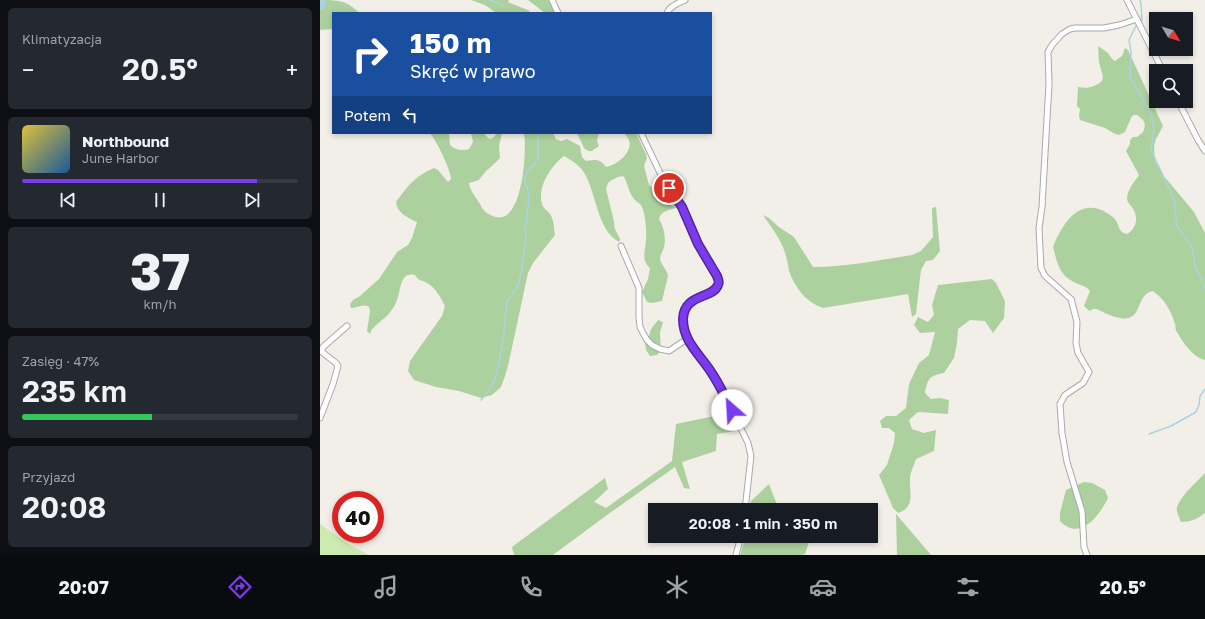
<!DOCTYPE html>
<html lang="pl">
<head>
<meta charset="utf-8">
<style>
  :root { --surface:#171b24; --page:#242831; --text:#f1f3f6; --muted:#9ea1a6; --line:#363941; --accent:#7c3aed }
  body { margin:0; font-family:"Golos Text",sans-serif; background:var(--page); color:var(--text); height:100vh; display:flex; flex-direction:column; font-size:15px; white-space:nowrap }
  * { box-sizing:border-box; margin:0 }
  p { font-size:13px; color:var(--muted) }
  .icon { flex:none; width:22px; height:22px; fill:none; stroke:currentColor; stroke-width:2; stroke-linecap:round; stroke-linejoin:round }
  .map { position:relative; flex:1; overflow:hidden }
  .details { display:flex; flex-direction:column; gap:8px; padding:8px; background:#0d0f14; width:320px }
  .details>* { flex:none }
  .top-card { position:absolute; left:12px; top:12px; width:380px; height:122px; border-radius:0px; box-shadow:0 2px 6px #0003; background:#1a4fa0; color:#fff; overflow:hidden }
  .needle { width:26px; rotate:128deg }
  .tools { position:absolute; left:829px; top:12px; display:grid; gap:8px }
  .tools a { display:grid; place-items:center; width:44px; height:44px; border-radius:0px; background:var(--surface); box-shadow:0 2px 6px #0003; font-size:20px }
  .speed { position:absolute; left:12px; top:491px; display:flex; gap:8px; font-size:20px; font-weight:700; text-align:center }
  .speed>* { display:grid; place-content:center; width:52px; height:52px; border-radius:50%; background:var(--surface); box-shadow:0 2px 6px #0003; line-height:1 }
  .speed .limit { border:6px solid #d22; background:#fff; color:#111 }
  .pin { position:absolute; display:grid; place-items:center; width:34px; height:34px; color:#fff; margin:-17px; border:2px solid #fff; border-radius:50%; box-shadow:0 1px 4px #0007 }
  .me { position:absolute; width:44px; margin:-22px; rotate:334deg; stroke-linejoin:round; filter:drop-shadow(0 0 3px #0008) }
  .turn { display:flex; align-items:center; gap:14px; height:84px; padding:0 12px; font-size:18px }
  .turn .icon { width:52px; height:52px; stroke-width:2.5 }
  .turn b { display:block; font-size:28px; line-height:34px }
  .then { display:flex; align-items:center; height:38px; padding:0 12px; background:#0003; gap:8px; font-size:15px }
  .big { font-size:30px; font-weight:600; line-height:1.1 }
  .details .tile { flex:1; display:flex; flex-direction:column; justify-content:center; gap:6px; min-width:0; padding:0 14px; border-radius:6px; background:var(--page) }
  .details .dial { align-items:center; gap:0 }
  .dial b { font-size:52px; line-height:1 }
  .song { display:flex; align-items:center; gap:12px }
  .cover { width:48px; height:48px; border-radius:6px; background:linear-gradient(135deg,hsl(50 70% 55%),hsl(210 70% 35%)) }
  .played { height:4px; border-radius:2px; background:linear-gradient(90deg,var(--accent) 85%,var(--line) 85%) }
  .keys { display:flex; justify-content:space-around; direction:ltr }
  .heat { display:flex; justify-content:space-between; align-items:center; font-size:22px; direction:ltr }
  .charge { height:6px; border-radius:3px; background:linear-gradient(90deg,#34c759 47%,var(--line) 0) }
  .trip { position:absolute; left:328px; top:503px; width:230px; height:40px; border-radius:0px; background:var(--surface); box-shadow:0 2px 6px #0003; font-weight:600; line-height:40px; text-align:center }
  .dock { display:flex; height:64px; justify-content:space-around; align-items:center; background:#090b0e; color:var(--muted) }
  .dock .icon { width:28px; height:28px }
  .dock .selected { color:var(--accent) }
  .dock b { font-size:18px; color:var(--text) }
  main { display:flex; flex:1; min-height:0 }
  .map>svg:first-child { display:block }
  .grass { fill:#cdebb0 }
  .forest { fill:#add19e }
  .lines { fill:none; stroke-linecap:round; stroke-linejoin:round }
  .stream { stroke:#aad3df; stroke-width:1.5 }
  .river { stroke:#aad3df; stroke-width:9 }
  .minor-casing { stroke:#a9a9a9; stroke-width:7 }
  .minor { stroke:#fff; stroke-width:5 }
  .route-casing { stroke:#51269a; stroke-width:10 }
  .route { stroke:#7c3aed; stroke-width:7 }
</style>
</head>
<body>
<main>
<section class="details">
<div class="tile"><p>Klimatyzacja</p>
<div class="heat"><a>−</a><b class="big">20.5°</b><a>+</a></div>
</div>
<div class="tile">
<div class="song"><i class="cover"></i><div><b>Northbound</b><p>June Harbor</p></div></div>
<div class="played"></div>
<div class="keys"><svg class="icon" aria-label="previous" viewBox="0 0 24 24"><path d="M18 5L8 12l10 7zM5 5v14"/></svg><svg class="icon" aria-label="pause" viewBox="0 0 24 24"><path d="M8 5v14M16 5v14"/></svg><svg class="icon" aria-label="next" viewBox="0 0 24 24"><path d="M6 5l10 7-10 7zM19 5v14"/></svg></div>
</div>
<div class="tile dial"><b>37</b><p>km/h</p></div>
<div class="tile"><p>Zasięg · 47%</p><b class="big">235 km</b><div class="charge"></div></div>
<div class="tile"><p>Przyjazd</p><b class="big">20:08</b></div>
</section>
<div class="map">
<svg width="885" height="555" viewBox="0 0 885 555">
  <rect width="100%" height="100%" fill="#f2efe9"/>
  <!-- grass -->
  <path class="grass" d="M0,524L30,545L49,555H0Z"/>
  <!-- forest -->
  <g class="forest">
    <path d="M0,0C17,0 27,0 39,13H13V29L0,30Z"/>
    <path d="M151,0H189L188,2L210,11L208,13H176L165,5Z"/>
    <path d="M208,0H230L236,13H225Z"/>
    <path d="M778,46L788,53L792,59L795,61L802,56L805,48L808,50L843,126L836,139L834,146L835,161L843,175L874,212L885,233V360C873,357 863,343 857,332C855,330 856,327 855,324C851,310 844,299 833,291C810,295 830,337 777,309H773L770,311L767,309L764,306L770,291C766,286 762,286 756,283C739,275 738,265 733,247C735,240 739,234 743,227C756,206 774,201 794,218C800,224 797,232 807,234C816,229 819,218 813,209C811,205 807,203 807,198C808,189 814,182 819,175L806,151L810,144V140L813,137H817L823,132C827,123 824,120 817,115H813L811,118L805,132L799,135L795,134L785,128L760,120L759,116L760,109L757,106L758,87C768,89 775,87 782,81L783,77L779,62Z"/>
    <path d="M110,133H129L130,145C135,150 142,151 149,149L153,142L151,133H164L167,137L170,139L174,137L177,133H182L179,146L180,158L172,166L166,171L159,180L149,183C150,191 156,197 160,204C163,211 168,215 176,217C203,224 207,149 204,133H233L236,139L241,141L247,139L260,146L262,157L266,161C276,160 279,158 286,167C301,164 319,146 304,133H316L326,154L327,158L324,166L329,185L335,190L343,191L356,208C349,210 341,211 339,219C344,227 347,240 343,250C342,253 340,255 340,259C341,265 347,269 348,276L342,301L332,303L327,302L322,292L328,279L330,268C320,259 326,250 326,239C327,232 325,211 321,205C318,202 314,200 312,196C308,190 308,182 303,176L298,177L292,180L288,183L286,189L293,217L295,229L300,239L299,242C276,229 277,192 263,171C259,165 251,160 244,156C231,166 217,187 222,204C223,208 228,211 230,214C234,220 234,228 235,235L213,263L208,273L188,366L185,376L181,387L172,395L161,398L139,391L116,387L94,380L88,371L90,361L122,316L125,306C120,297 116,288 107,283C100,279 100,282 95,275C79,271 81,292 77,300C74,308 69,315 62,320C57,325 52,327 50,334L47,331L50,311L49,307C42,303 38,308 31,308L30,304L33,300L40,296L59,279L77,252L88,245L92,238L97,222C88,218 77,213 76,202C88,186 95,176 114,168L118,170L128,182L131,179C130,168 117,142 110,133Z"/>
    <path d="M257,133H279L277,141L279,146L272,151H268L264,148Z"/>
    <path d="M616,207L620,251L613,260L606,261L601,270L596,314L592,317L588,294L503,308C486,302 475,288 469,271C468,265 467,258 465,253C461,239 451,227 443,215L449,218L459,227L474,237L493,267C526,267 559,260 592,255L601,251L613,237L612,208Z"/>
    <path d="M672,279L676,283L685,301L684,318L673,333L665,321L650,320L638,329L637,343L634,358L624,373C609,376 608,378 605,393L611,399L620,398L629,400L628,414L598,412L589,420L592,429L604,433L616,430L614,451L596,459C594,465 591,471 590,477C589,492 596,507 578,513L573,508L559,475L567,465L574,443L575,433L569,428H562L560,421L566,416H576L586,408L589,384L599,363L609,355L615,332L600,333L594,325L598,317L608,322L614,315L612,305L618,285Z"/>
    <path d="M338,320L343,322L340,333L341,351L337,355L330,356L326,350L325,344L329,336L331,329Z"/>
    <path d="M409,413L415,431L397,434L396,451L362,462L370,489L364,488L355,467L287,515L233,555H194L192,547L285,478L288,489L274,502L286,508L352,461L356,424Z"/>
    <path d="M885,473V513C877,519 871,522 861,522C859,517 856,512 857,507C861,495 877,482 885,473Z"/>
    <path d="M764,482L772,483L785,490L788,498C779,516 760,542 740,521V513L746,490Z"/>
    <path d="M449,484L459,510H430L431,501Z"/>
    <path d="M576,514L611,555H577Z"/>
    <path d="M426,536H491L485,554L482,555H420Z"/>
  </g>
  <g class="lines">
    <!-- stream -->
    <g class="stream">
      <path d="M170,0L183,5"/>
      <path d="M820,0L821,4L822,21"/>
      <path d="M816,26L809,40L811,52L810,77L831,114L834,129L831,150L854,199L857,226L872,247L875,266L885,288"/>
      <path d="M161,400L168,392L174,381L178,368L183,341L187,302L198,286L202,268L206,235L205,226L207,220V212L209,201L208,190L205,183V177L207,172L214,165L218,158V133"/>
      <path d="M829,434L851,426L876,412L879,405L880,396L885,389"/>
    </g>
    <!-- river -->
    <path class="river" d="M0,6L2,2L1,0"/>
    <!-- minor casing -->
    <g class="minor-casing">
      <g id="minor">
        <path d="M232,0L238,13"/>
        <path d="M807,0L843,71"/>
        <path d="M347,13C350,6 358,3 365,0"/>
        <path d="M858,101L878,140L885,151"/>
        <path d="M321,133L343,179L362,207L378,244L397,276L399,282V284L395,289L373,301L368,305L364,311L363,319L364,327L369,343L376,354L388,367L396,378L428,443L431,456L425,510"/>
        <path d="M301,246L319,288V317L320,327L323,333L327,340L332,345L340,349L349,351L367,339"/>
        <path d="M0,418L13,384L18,366L16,363L2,352V350L3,347L27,326"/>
        <path d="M416,555L421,536"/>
        <path d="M767,555L764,547L762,511L747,462L742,433L740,404L745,395L763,383L769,372L758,353L756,343L757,322L751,299L725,276L721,268L719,228L722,207L726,136L729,84L728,52L732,45L742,34L750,29L755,28H784L799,25L817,19"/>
      </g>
    </g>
    <!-- minor -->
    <use href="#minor" class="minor"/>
  </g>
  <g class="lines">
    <!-- route casing -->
    <g class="route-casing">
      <path id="route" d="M349,188L362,207L378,244L397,276C398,279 400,282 398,285C393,299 364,293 363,319C363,343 382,356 393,375C400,386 406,398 412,410"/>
    </g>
    <!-- route -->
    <use href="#route" class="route"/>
  </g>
</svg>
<div class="tools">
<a><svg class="needle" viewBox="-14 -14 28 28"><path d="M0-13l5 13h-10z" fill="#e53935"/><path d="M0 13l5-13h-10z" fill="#9ea1a6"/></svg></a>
<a><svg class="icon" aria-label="search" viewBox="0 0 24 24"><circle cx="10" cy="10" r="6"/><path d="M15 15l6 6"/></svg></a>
</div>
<div class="speed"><div class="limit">40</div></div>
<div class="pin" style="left:349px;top:188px;background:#d93025"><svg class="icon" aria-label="arrive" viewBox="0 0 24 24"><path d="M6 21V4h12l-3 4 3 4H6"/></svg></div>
<svg class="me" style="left:412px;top:410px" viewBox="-20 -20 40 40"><circle r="19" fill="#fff"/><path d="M0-13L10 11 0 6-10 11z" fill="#7c3aed"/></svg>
<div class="trip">20:08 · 1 min · 350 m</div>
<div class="top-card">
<div class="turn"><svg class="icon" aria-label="right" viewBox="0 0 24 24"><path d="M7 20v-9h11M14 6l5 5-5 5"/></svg><div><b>150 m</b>Skręć w prawo</div></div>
<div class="then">Potem<svg class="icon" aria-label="left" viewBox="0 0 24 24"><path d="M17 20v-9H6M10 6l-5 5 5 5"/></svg></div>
</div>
</div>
</main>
<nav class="dock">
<b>20:07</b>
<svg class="icon selected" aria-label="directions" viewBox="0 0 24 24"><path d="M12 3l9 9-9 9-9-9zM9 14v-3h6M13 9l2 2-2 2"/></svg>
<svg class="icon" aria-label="music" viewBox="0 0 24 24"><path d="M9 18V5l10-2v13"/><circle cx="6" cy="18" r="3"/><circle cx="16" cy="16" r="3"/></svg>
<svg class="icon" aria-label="phone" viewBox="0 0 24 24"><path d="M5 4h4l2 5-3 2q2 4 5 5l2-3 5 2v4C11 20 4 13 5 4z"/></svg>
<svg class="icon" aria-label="climate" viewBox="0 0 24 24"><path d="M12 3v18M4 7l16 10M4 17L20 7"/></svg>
<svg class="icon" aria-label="car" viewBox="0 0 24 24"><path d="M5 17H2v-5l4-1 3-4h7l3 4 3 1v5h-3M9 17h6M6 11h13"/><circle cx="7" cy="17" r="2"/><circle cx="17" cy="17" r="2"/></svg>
<svg class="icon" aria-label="filters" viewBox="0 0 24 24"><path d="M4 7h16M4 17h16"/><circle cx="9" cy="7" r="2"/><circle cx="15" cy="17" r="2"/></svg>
<b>20.5°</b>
</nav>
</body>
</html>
